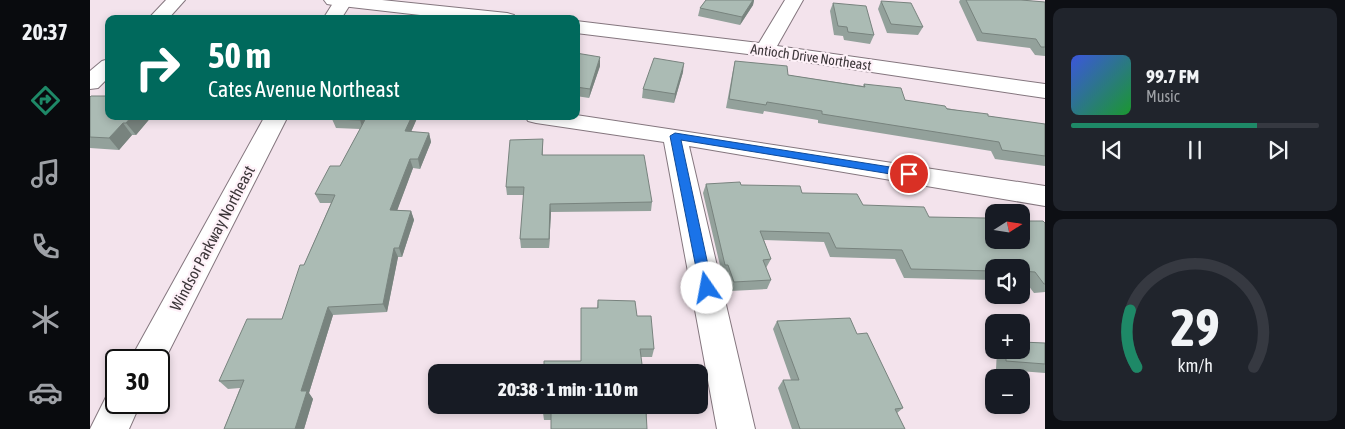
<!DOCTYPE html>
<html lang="en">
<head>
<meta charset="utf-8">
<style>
  :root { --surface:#171b24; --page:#20242c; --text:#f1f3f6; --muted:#9ea1a6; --line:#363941; --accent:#1e8967 }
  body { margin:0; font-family:"Asap Condensed",sans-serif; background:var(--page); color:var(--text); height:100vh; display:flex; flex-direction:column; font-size:19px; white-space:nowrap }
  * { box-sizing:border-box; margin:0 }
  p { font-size:16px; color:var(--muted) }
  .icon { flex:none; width:28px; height:28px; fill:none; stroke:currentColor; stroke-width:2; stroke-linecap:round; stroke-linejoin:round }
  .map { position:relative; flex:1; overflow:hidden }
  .side { display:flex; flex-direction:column; gap:8px; padding:8px; background:#0d0f14; width:300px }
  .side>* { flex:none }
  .hud { position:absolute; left:15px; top:15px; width:475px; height:105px; border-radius:10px; box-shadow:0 2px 8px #0003; background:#00695c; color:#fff; overflow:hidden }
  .needle { width:32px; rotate:78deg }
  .fabs { position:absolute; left:895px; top:204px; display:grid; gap:10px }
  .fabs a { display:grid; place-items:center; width:45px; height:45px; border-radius:10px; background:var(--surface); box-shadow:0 2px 8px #0003; font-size:25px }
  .speed { position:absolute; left:15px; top:349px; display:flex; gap:10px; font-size:25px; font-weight:700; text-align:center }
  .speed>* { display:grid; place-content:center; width:65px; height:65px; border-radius:50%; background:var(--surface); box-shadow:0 2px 8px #0003; line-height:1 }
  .speed .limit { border:2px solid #111; border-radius:8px; background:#fff; color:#111 }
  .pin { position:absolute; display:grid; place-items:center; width:42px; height:42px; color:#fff; margin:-21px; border:2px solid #fff; border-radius:50%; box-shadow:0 1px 5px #0007 }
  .me { position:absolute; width:55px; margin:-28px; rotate:348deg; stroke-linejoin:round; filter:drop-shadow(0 0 4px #0008) }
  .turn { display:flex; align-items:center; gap:18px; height:105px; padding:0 20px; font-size:22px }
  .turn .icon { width:65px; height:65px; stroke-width:2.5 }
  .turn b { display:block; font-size:35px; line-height:42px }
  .side .card { flex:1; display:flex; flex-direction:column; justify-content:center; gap:8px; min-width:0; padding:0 18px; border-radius:10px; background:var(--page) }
  .side .dial { align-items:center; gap:0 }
  .dial svg { height:130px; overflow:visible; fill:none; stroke:var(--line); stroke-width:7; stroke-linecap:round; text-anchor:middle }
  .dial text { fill:var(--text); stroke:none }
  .song { display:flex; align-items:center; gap:15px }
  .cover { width:60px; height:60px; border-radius:8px; background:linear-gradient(135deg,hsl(230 70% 55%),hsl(130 70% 35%)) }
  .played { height:5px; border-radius:2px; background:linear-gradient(90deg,var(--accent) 75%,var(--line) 75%) }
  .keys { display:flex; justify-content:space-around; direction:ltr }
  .trip { position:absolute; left:338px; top:364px; width:280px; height:50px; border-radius:10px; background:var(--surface); box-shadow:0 2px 8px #0003; font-weight:800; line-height:50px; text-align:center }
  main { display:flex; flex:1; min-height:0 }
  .tab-bar { display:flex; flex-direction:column; width:90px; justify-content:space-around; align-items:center; background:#090b0e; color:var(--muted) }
  .tab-bar .icon { width:35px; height:35px }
  .tab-bar .active { color:var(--accent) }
  .tab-bar b { font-size:22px; color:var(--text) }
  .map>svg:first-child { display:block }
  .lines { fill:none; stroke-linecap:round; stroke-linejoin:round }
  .street-casing { stroke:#84767e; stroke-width:2 }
  .secondary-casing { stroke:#84767e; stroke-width:2 }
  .street { fill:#fff; fill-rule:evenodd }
  .secondary { fill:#fff; fill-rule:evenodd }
  .wall { fill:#93a19b }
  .shaded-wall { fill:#78837e }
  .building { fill:#abbbb4; stroke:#78837e }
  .route { fill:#1a73e8; stroke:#114b97 }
  .labels { text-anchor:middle; stroke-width:4.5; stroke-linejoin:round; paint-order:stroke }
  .far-street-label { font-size:14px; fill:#3c3639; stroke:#fef1f8 }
  .street-label { font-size:16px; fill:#3c3639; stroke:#fef1f8 }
</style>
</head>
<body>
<main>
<nav class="tab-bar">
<b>20:37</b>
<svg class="icon active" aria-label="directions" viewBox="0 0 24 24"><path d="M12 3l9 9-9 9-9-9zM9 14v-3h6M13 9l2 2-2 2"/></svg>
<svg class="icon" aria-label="music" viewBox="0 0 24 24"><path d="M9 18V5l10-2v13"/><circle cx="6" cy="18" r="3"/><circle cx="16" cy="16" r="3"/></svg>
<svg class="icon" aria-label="phone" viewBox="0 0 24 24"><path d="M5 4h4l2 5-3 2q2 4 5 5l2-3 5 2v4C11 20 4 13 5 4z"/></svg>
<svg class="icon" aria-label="climate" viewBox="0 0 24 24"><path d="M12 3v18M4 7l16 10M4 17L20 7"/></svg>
<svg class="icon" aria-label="car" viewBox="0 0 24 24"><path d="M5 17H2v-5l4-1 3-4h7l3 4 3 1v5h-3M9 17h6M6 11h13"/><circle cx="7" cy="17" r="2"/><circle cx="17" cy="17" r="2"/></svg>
</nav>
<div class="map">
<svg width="955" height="429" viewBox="0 0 955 429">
  <rect width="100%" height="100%" fill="#f3e3ec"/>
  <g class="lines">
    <!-- street casing -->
    <g class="street-casing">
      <g id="street">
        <path d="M76,0H95L78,19H58Z"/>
        <path d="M234,0H292L417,13L424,15L426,19H365L243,5L237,4Z"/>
        <path d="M695,0H713L687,46L955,84V98L675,56L486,33V21L669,43Z"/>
        <path d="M19,59V77L8,88L0,89V71L12,61Z"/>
        <path d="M486,115L955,186V206L599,146L665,429H627L574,142L446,123L438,121L435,116H486Z"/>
      </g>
    </g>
    <!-- secondary casing -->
    <g class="secondary-casing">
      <g id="secondary">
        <path d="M245,0H263L251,19H233Z"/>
        <path d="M175,116H198L69,371V360H40Z"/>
        <path d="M26,387V402H51L39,429H0L20,389Z"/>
      </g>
    </g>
    <!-- street -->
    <use href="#street" class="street"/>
    <!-- secondary -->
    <use href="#secondary" class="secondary"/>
  </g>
  <!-- wall -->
  <g class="wall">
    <path d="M616,0H664L663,5L650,25L608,16L610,8Z"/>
    <path d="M870,0H931L955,2V56L945,55L940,48L887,41L869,2Z"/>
    <path d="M791,1L833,27L828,35L797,33L788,9Z"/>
    <path d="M743,3L784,35L780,44L754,40L753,36L744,35L740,11Z"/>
    <path d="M486,53L510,66L499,98L486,96Z"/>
    <path d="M645,61L698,75L773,86L774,84L815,100L898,116L955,124V166L905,159L901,151L728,123V120L674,111L673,114L636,108L643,70Z"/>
    <path d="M593,72L584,103L552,98L553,89Z"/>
    <path d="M0,97L19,116H62L46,135H42L29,150L0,148Z"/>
    <path d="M328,116L321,132L339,133L341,142L330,169L323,168L307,210L321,211L324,220L312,257H308L297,312L243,315L219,393L223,399L214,429H134L150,388L138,389L129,381L192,319L214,265L241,203H230L225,194L250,166L270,129L246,128L242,119Z"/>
    <path d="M453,139V155L562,202L561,211L461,212L459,248H431L430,239L434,195H417L416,187Z"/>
    <path d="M616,184L651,185L712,193L773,205L839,217L898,221L955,223V292L944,293L935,281L931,280V268H904V280L814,278L805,259L740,257L734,242L674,240L681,259L676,268L681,280L677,289L641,291L635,274H632L613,193Z"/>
    <path d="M508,300L547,316L564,349L562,357H551L553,372L491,361L507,308Z"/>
    <path d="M687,321L767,334L813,408L807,413L815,429H702L688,388L693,380H701L683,329Z"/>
    <path d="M955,343V373L906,369L907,350H931Z"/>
    <path d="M558,411L556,416L461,420H454L453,413Z"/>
  </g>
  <!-- shaded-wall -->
  <g class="shaded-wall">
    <path d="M663,0H664L663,5L650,25L652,17Z"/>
    <path d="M510,57V66L499,98L500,89Z"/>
    <path d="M594,63L593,72L584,103L585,94Z"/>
    <path d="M42,116H62L46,135L36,123Z"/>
    <path d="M272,116H280L273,130L270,120Z"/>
    <path d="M322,116H328L317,141L315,131Z"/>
    <path d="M33,123L42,135L29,150L19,138Z"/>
    <path d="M339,133L341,142L330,169L328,159Z"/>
    <path d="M320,159L323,168L304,219L300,210Z"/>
    <path d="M460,204L461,212L459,248V239Z"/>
    <path d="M321,211L324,220L312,257L309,248Z"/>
    <path d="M304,248L308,257L297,312L293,304Z"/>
    <path d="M238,307L243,315L219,393L223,399L214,429H205L211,391Z"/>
  </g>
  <!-- building -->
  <g class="building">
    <path d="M616,0H663L652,17L610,8Z"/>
    <path d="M876,0H931L955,2V47H951L946,39L892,33Z"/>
    <path d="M791,1L821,3L833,27L801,24Z"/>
    <path d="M743,3L776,6L784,35L758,32L757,27L748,26Z"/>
    <path d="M486,53L510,57L500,89L486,87Z"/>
    <path d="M564,58L594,63L585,94L553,89Z"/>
    <path d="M645,61L697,66L698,75L775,87L774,84L811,88L815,100L855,106L857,109L898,114V116L955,124V156L912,150L909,142L732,114V111L677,102L676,105L639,99Z"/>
    <path d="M1,96H19V116H42L36,123H33L19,138L0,137V97Z"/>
    <path d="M244,116H272L270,120L242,119Z"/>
    <path d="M277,116H322L315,131L339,133L328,159H320L300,210L321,211L309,248H304L293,304L238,307L211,391H217L205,429H134L154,380L129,381L157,319H192L210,265H214L245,195L225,194L240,166H250Z"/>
    <path d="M453,139L452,155H554L562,202L460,204L459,239H430L434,187H416L420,140Z"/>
    <path d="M650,182L651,185L710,186L712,193L767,194L773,205L834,207L839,217L896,218L898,221H904V240H931V221H953L955,223V284H954L945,272L931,271V268H904V271L821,269L812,250L746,248L739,233L670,231L681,259L673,260L681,280L644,282L638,265H635L616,184Z"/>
    <path d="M508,300L545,301L547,316H561L564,349H550L553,372H454V361H491V308H508Z"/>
    <path d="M760,318L767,334L777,333L813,408L805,409L815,429H710L693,380H709L687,321Z"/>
    <path d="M931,342L955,343V364L916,361V350H931Z"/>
    <path d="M454,405H557L558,411H556L557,429H461V413H453Z"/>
  </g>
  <!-- route -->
  <path class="route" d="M585,133L819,170L824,174L819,177L591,140L623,288L621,292L617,293L612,292L610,288L580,136Z"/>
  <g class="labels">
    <!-- far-street labels -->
    <g class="far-street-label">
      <text transform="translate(721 57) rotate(8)" y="5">Antioch Drive Northeast</text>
    </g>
    <!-- street labels -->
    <g class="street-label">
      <text transform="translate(122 238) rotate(-62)" y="6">Windsor Parkway Northeast</text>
    </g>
  </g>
</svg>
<div class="fabs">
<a><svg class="needle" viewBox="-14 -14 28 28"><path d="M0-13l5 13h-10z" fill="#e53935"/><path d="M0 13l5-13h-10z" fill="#9ea1a6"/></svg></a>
<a><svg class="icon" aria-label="sound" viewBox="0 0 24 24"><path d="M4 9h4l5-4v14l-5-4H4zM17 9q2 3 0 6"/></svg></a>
<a>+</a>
<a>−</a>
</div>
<div class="speed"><div class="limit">30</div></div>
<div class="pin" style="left:819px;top:174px;background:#d93025"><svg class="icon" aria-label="arrive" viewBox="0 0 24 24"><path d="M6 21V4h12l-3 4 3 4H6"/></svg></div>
<svg class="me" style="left:617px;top:288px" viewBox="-20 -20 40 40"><circle r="19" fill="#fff"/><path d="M0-13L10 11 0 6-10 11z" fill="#1a73e8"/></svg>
<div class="trip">20:38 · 1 min · 110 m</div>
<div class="hud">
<div class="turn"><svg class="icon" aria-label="right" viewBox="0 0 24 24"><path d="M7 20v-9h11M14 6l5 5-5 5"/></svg><div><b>50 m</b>Cates Avenue Northeast</div></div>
</div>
</div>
<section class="side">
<div class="card">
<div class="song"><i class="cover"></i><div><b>99.7 FM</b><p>Music</p></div></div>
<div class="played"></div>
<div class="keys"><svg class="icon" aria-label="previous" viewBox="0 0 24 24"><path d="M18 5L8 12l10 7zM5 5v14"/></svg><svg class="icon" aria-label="pause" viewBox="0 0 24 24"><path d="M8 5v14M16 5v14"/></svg><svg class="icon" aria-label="next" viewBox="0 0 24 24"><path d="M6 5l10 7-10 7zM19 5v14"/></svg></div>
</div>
<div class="card dial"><svg viewBox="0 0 100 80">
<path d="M14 69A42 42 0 1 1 86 69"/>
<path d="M14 69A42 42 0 0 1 10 34" stroke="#1e8967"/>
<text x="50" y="56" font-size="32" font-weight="700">29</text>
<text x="50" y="72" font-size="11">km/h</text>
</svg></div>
</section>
</main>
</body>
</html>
